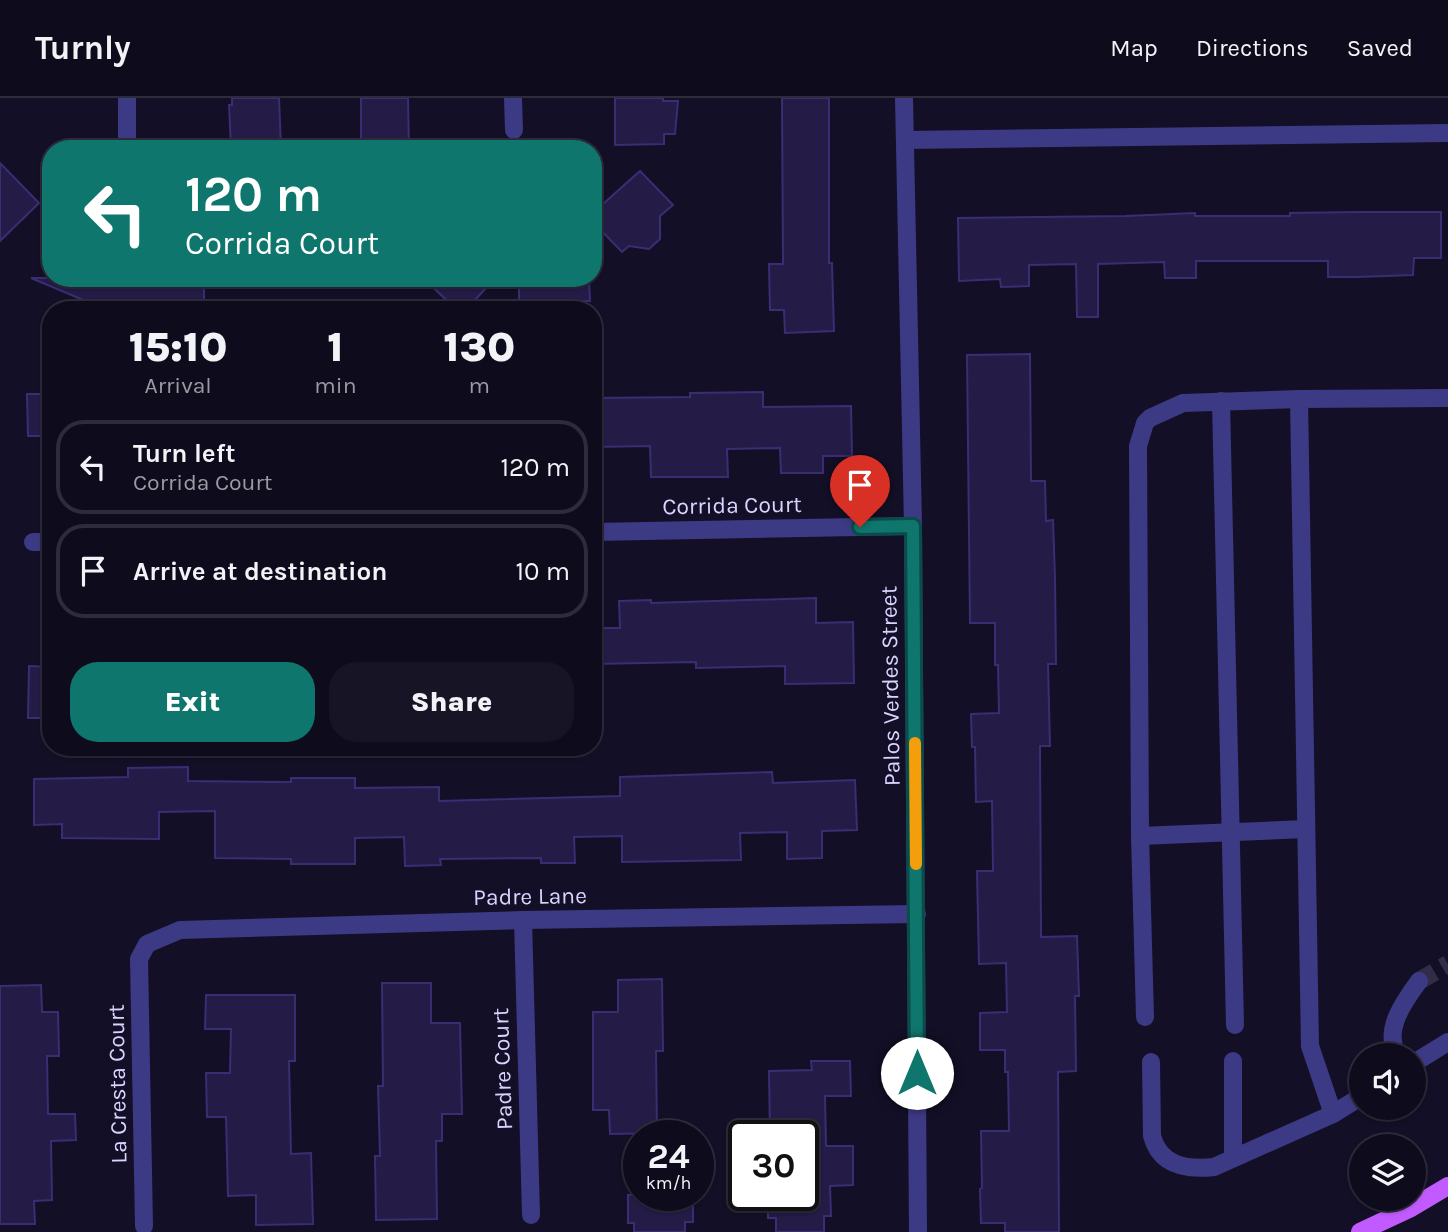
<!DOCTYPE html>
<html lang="en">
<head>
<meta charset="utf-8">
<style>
  :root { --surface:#0e0b1c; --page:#171425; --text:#f1f3f6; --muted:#9b9ba3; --line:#2e2b3b; --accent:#0f766e }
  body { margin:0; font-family:Karla,sans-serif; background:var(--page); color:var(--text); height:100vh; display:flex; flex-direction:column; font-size:26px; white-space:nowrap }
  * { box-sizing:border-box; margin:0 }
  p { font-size:23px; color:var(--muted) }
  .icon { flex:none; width:38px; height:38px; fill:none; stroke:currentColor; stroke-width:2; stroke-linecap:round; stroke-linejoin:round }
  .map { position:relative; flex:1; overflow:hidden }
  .drawer { position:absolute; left:42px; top:203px; width:560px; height:455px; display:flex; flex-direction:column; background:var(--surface); border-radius:28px; box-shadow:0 2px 5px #0004,0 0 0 2px var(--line) }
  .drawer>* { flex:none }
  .hud { position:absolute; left:42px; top:42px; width:560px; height:147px; border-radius:28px; box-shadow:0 2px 5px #0004,0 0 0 2px var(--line); background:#0f766e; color:#fff; overflow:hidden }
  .fabs { position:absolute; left:1349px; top:945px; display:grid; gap:14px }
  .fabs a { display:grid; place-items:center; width:77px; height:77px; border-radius:50%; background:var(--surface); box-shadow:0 2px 5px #0004,0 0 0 2px var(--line); font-size:35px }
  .speed { position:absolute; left:623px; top:1022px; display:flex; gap:14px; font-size:35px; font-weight:700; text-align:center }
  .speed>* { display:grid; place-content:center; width:91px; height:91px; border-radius:50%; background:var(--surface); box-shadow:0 2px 5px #0004,0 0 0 2px var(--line); line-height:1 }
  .speed small { font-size:18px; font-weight:400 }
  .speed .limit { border:4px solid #111; border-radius:10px; background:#fff; color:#111 }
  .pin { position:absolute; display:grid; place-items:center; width:60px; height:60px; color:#fff; margin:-72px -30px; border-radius:50% 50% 50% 0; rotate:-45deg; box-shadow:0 0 7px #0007 }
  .pin .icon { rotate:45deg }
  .me { position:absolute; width:77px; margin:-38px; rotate:0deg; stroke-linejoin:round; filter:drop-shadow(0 0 5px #0008) }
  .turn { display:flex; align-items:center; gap:24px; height:147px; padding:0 28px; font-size:32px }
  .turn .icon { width:91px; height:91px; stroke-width:2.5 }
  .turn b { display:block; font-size:49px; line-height:60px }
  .eta { display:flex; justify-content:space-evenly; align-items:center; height:119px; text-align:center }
  .eta b { font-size:42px; font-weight:800; line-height:49px }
  .button { display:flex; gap:14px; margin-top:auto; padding:14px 28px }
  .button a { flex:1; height:80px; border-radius:28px; background:var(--accent); color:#fff; font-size:28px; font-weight:800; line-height:80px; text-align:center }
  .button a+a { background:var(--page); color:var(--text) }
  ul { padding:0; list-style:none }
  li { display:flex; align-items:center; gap:21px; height:94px; margin:0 14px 10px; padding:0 14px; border:4px solid var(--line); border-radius:28px }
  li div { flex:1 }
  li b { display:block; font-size:26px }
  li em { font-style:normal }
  header { display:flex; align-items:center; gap:42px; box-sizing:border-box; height:98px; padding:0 35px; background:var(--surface); border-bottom:2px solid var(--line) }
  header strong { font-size:33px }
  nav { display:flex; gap:38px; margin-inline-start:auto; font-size:24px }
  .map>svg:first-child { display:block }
  .building { fill:#241b47; stroke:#3b2d73; stroke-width:2 }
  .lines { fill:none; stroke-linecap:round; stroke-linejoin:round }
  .minor-tunnel { stroke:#312d47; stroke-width:18; stroke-dasharray:18 9; stroke-linecap:butt }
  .minor { stroke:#3d3a85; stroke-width:18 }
  .major { stroke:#c25bff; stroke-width:18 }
  .route-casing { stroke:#0a4d48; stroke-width:18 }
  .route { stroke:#0f766e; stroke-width:12 }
  .slow { stroke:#f59e0b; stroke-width:12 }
  .labels { text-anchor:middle; stroke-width:7; stroke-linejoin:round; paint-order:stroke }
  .street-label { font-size:23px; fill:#d9d4ff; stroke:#130f26 }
</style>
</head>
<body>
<header>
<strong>Turnly</strong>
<nav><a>Map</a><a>Directions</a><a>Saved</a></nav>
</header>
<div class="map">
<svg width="1448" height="1134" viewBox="0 0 1448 1134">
  <rect width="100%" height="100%" fill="#130f26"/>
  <g class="building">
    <polygon points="232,0 279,0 281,49 231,50 229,7 232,7"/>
    <polygon points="361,0 408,0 409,51 361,51"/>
    <polygon points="615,0 663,0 663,3 678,3 675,36 664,36 664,46 615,47"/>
    <polygon points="782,0 829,0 829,165 832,165 834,233 785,235 784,212 770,212 769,166 783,166"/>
    <polygon points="0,65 39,105 0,143"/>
    <polygon points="640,73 673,107 660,118 660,141 649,151 629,148 622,154 593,124 593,115"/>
    <polygon points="1360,114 1441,114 1441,160 1414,160 1413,177 1357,179 1328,179 1328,163 1196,163 1196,180 1165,180 1164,164 1098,166 1098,219 1077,219 1076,166 1029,167 1029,188 1001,189 1000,181 959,183 958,120 1126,118 1195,115 1195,118 1290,118 1290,115"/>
    <polygon points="31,180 204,180 204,209 184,209 184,212 107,212"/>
    <polygon points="423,180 495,180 466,212 457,212"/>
    <polygon points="519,180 589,180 590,203 556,203 556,212 526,212 526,203 519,203"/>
    <polygon points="1030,256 1031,383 1045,383 1046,423 1053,422 1055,480 1056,566 1048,566 1050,648 1040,648 1041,839 1077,838 1079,898 1075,898 1076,973 1058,974 1059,1134 1005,1134 1005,1125 981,1125 980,1091 982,1090 981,1033 1009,1033 1008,974 1005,974 1005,952 980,952 980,915 1007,914 1006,865 979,866 977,773 993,773 992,703 976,704 975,649 972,649 971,616 999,615 998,567 995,567 995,525 970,525 967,257"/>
    <polygon points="763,294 763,309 851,308 852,358 823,358 823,375 781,375 780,350 727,351 728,379 651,379 650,348 593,349 593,300 690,299 690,295"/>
    <polygon points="27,296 51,296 51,338 28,338"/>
    <polygon points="816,500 816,525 853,524 854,585 785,586 785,568 696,570 696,564 593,566 593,530 620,530 619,503 651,502 651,505"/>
    <polygon points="29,568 51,569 51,620 28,620"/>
    <polygon points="188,669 188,683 291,684 291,680 355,680 355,690 439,689 439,703 620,698 620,679 772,674 773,685 855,682 857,732 822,733 822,760 787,761 787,734 740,735 741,762 622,764 622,738 574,739 575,765 541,765 541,760 440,761 441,767 405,768 404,739 355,740 355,766 291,766 291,761 215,760 215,713 159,714 159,741 62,740 62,726 34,727 34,681 128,679 128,670"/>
    <polygon points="662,881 663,953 656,953 657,1035 610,1036 609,1012 593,1012 593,914 618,914 618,882"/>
    <polygon points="382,885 431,885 431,925 460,925 462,1016 442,1016 442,1043 436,1043 437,1121 376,1122 375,1058 380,1058 378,988 383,988"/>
    <polygon points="41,887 42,914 58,914 59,958 47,958 48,1016 75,1016 76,1042 51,1043 52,1102 34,1103 35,1126 0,1126 0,888"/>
    <polygon points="206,897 295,897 295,963 289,963 291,1056 311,1055 313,1126 256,1127 256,1097 228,1098 226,1019 207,1019 206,975 230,975 231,931 205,931"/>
    <polygon points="811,963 850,963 851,998 825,998 826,1048 853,1048 853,1087 830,1088 831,1118 824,1118 824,1134 776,1134 776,1120 768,1120 768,1097 803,1097 803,1036 770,1037 769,973 812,972"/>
    <polygon points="628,1097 693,1097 693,1124 685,1124 685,1134 634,1134 634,1125 628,1125"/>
  </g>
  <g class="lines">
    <polyline class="minor-tunnel" points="1419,883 1448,866"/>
    <g class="minor">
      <polyline points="127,0 127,39"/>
      <polyline points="513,0 514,32"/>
      <polyline points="904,0 913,428 918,1134"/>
      <polyline points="905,42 1448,35"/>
      <polyline points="1221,303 1235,927"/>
      <polyline points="593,434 913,428"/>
      <polyline points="33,444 51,444"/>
      <polyline points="1140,738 1306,731"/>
      <polyline points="523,822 531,1117"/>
      <polyline points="1145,919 1140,738 1138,348 1145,325 1150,320 1183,305 1299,301"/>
      <path d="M1398 957C1382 933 1405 902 1419 883"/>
      <path d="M1151 964 1152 1038C1160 1068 1187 1072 1214 1069L1333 1016 1362 998"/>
      <polyline points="1414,965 1448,944"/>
      <polyline points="1333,1016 1310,948 1299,301 1448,300"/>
      <polyline points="1233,1060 1233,963"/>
      <polyline points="144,1128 139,861 147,846 180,832 523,822 917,816"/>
    </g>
    <polyline class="major" points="1360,1134 1411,1110 1448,1088"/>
  </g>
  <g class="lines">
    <defs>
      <polyline id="route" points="860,429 913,428 917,975"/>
    </defs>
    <use href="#route" class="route-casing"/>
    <use href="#route" class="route"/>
    <polyline class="slow" points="915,645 916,766"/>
  </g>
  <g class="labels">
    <g class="street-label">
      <text transform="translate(732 407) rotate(-1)" y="8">Corrida Court</text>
      <text transform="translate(890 588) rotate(-91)" y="8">Palos Verdes Street</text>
      <text transform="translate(530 798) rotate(-1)" y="8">Padre Lane</text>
      <text transform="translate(502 971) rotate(-92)" y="8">Padre Court</text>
      <text transform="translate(117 986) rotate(-91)" y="8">La Cresta Court</text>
    </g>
  </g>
</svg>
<div class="fabs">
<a><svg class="icon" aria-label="sound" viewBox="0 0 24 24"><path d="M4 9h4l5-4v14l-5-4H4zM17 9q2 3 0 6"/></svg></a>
<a><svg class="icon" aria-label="layers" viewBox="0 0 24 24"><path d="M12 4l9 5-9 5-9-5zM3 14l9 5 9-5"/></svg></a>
</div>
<div class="speed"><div>24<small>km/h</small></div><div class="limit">30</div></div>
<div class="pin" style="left:860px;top:429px;background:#d93025"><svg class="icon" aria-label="arrive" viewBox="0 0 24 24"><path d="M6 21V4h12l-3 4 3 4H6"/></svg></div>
<svg class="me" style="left:917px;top:975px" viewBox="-20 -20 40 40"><circle r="19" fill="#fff"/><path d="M0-13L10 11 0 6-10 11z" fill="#0f766e"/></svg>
<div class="hud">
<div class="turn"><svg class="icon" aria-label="left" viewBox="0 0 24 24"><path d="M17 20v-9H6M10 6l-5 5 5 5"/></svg><div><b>120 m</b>Corrida Court</div></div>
</div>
<section class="drawer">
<div class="eta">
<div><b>15:10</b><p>Arrival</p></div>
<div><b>1</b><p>min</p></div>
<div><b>130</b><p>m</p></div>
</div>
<ul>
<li><svg class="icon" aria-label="left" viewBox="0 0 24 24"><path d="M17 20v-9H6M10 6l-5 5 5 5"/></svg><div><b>Turn left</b><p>Corrida Court</p></div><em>120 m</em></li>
<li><svg class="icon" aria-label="arrive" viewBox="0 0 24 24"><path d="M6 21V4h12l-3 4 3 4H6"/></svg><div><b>Arrive at destination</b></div><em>10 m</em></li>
</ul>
<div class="button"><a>Exit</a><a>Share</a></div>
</section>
</div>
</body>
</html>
